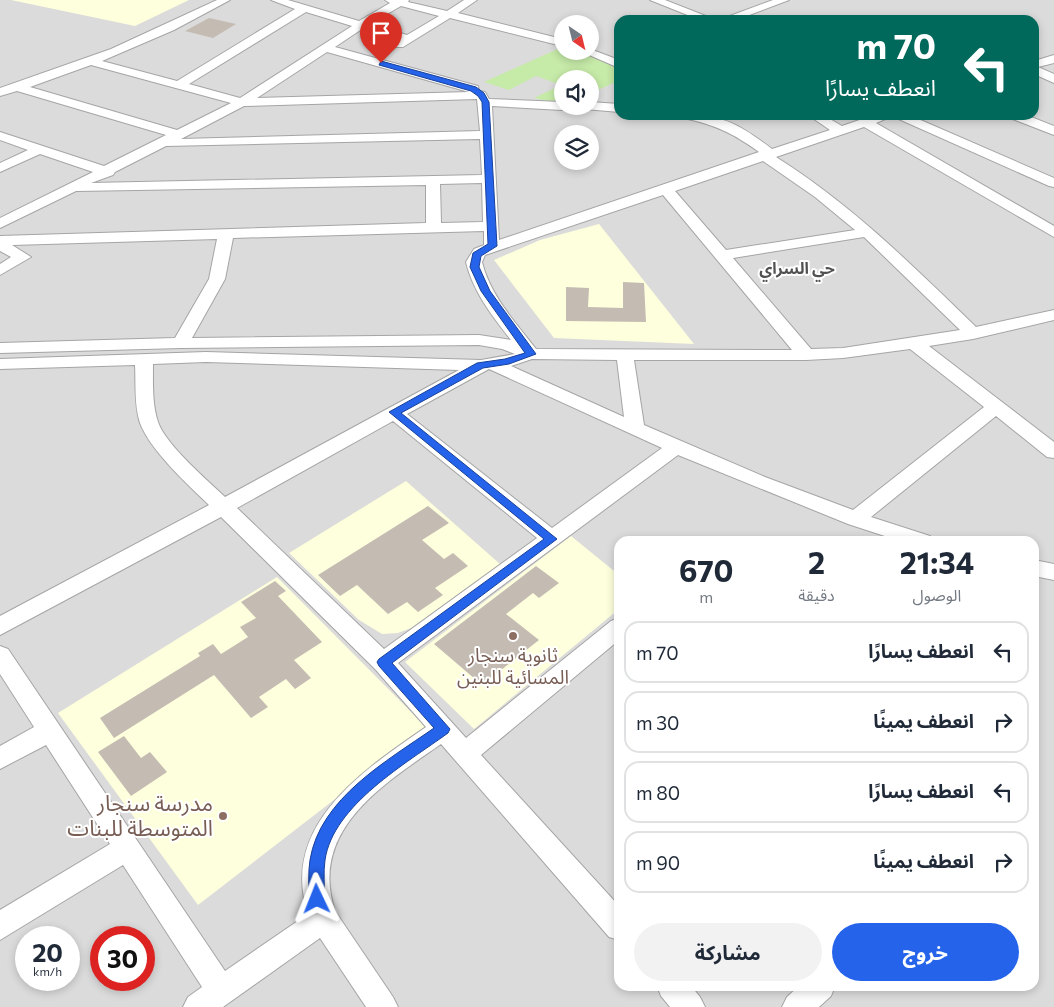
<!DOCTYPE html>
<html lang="ar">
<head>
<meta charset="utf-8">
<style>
  :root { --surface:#fff; --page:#f2f2f3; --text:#1f2937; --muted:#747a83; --line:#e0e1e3; --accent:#2563eb }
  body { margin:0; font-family:Commissioner,"Noto Sans Arabic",sans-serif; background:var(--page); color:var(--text); direction:rtl; height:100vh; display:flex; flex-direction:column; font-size:19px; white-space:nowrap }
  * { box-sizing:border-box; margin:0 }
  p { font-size:16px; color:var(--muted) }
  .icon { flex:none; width:28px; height:28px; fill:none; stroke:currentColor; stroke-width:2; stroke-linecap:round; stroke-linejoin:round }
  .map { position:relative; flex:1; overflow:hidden; direction:ltr }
  .details { position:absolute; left:614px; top:536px; width:425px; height:455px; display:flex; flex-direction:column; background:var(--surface); border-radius:15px; box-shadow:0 2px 8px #0003; direction:rtl }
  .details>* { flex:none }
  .top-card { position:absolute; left:614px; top:15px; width:425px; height:105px; border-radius:15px; box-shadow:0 2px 8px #0003; direction:rtl; background:#00695c; color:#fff; overflow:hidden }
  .needle { width:32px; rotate:145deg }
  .tools { position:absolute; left:554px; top:15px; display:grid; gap:10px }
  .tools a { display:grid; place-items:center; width:45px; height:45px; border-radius:50%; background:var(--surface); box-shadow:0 2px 8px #0003; font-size:25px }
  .speed { position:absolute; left:15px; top:926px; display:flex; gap:10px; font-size:25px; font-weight:700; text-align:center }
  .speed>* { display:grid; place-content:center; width:65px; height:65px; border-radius:50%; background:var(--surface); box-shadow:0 2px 8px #0003; line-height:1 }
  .speed small { font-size:12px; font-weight:400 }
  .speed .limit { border:8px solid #d22; background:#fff; color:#111 }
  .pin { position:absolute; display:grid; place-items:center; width:42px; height:42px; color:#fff; margin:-51px -21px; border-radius:50% 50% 50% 0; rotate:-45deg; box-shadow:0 0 5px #0007 }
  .pin .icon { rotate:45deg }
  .me { position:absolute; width:55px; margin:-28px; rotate:358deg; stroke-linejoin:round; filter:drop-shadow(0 0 4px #0008) }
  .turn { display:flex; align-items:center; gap:18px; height:105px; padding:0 20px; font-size:22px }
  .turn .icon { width:65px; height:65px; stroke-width:2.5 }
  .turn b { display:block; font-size:35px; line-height:42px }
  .eta { display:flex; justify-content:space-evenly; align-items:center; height:85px; text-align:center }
  .eta b { font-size:30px; font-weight:700; line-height:35px }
  .primary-button { display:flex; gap:10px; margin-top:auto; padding:10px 20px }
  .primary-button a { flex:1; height:58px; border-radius:30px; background:var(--accent); color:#fff; font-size:20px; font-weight:700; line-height:58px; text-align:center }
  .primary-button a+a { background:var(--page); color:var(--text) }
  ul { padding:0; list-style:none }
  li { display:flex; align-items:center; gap:15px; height:62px; margin:0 10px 8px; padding:0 10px; border:2px solid var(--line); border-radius:15px }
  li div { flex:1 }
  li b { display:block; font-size:19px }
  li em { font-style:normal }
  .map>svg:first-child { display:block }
  .residential { fill:#dcdbdb; fill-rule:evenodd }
  .education { fill:#feffdc }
  .grass { fill:#c6eaa8 }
  .building { fill:#c4bbb3 }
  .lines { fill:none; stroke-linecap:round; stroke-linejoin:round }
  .minor-casing { stroke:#a5a5a5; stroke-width:2 }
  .minor { fill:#fff; fill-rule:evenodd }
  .route { fill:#2563eb; stroke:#184099 }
  .education-dot { fill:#8d6e63; stroke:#fff; stroke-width:2 }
  .labels { text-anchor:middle; stroke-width:4; stroke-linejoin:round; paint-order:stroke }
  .far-neighbourhood-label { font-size:16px; font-weight:bold; fill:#515151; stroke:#fff }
  .education-label { font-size:19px; fill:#785e54; stroke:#fff }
  .near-education-label { font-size:22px; fill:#785e54; stroke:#fff; text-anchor:end }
</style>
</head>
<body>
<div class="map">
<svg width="1054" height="1007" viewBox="0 0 1054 1007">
  <rect width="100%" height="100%" fill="#efece3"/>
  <path class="residential" d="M0 0H1054V1007H0ZM619 20H1034V115H619ZM562 24H590V51H562ZM562 79H590V106H562ZM562 134H590V161H562ZM619 541H1034V986H619ZM26 938H69V980H26ZM101 938H144V980H101Z"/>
  <g class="education">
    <polygon points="11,0 189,0 135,26"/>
    <polygon points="599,224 694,344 554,338 494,260 540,240"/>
    <polygon points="406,481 500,564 411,628 398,633 382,634 359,620 289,553"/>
    <polygon points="571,536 619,575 619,609 474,729 405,662"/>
    <polygon points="277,577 427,728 198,905 58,713"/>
  </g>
  <polygon class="grass" points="562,47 562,51 576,51 619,67 619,81 590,93 590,79 562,79 562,104 534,98 561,85 536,76 509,90 484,82"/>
  <g class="building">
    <polygon points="209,18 236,24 213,38 185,31"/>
    <polygon points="623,282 644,283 646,322 566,321 566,287 589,288 588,307 623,308"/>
    <polygon points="428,506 449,523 422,540 444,559 453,553 468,566 435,588 443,595 418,612 407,602 388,614 357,585 340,596 318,575"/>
    <polygon points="536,566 559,583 539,598 533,593 506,614 539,640 482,685 434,644"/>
    <polygon points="275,581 286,591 278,596 322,642 294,660 311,678 295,689 286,679 259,697 268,707 251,718 214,675 114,738 100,718 200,656 198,653 213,644 221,654 248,637 240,627 256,618 241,602"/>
    <polygon points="124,736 141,758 150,752 167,772 131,796 98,752"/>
  </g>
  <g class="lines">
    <defs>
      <g id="minor">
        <path d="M217 0H230L174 30 102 61 177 81 295 9 271 0H288L359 21 390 3 385 0H409L408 2 447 11 464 0H477L458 13 562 39V46L450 18 403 47H395L393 45 399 40 362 29 335 47 478 86 479 91 485 92 489 99 562 102V106H568L562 110 492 106 499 240 759 152C733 133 715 125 684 118L683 115C724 115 739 124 772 149L830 130 808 115H823L842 126 874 115H909L1054 178V187L1049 186 892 116 876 123 1054 226V237L864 127 776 157C851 204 912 265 976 327L1054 310V320L973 339 929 346 1054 442V458L1047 457 996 416 871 517 930 536 933 541H900L848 524 678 455 398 663 466 738 611 621 619 618V640L481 755 619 906V940L609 937 441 744C384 784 308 830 335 911L393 997 398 1007H366L320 938 223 1007H183L188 997 202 987 123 865 0 940V910L110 844 46 745 0 769V746L34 727 0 674V646L8 649 225 971 308 914C279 825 364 770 426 727L375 669 221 517 0 635V616L209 505C188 485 150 450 140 423 134 405 136 383 135 365L0 369V359L206 352 481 360 515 354 502 349 479 345 181 348 0 353V343L175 338 209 279 217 239 12 245 31 257 0 275V264L11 257 0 251V236L426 223V185L76 191 0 228V218L93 172 40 154 0 172V163L28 150 0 140V132L104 166 166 135 17 91 0 96V88L111 49ZM401 6 439 16 407 35 370 24ZM306 12 352 26 240 98 189 84ZM327 52 469 92 257 98ZM91 65 231 103 177 130 30 87ZM477 99 480 131 181 139 244 106ZM480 139 482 175 91 183 113 175 115 172 166 146ZM763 161 815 197 855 230 726 250 675 191ZM482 183 483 222 441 223 440 184ZM663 195 792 350 536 349C515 322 490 295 482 262L485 255ZM484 231V245L474 249 466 262C473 292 493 317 511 340L479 335 192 338 225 279 233 238ZM864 237 960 330 843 348 811 349 733 258ZM910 349 984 407 853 510 765 477 644 425 634 360H806L843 358ZM532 359 617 360 624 417 511 366ZM206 362 459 370 225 497C207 480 166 445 158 422 152 404 153 383 153 364ZM489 369 662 448 552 528 407 414ZM393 421 537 538 384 649 237 508Z"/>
        <polygon points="650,0 665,0 716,20 700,20"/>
        <polygon points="773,0 789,0 736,20 719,20"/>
        <polygon points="590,49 619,60 619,68 580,51 590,51"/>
        <polygon points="1054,55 1054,63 1038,67 1054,74 1054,83 1034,74 1034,61"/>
        <polygon points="590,102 619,104 619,112 585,109 584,106 590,106"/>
        <polygon points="1009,115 1026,115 1054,126 1054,135 1010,118"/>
        <polygon points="1034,560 1054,564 1054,580 1034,576"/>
        <polygon points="657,986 691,986 700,997 705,1007 670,1007 661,996"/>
        <polygon points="799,986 835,986 831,996 819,1007 782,1007 787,997"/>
      </g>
    </defs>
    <use href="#minor" class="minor-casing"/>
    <use href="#minor" class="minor"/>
  </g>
  <path class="route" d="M381 61 476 87 484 93 489 102 497 246 481 256 479 267 490 291 536 354 509 364 483 368 401 413 557 539 392 663 450 729 448 733C407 763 333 805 325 860 323 873 325 886 324 899L322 904 317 906 311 904 309 899C309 886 308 872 310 860 320 798 387 761 434 728L379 666 377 662 379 659 544 539 389 412 477 363 505 359 525 353 481 291 470 267 473 253 488 244 482 102 478 96 471 91 379 65Z"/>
  <g class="education-dot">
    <circle cx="513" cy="636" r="5"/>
    <circle cx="223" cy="816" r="5"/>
  </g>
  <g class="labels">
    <g class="far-neighbourhood-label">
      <text x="797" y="274">حي السراي</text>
    </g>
    <g class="education-label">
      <text x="513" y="662">ثانوية سنجار<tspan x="513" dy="22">المسائية للبنين</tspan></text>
    </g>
    <g class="near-education-label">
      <text x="213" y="811">مدرسة سنجار<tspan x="213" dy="25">المتوسطة للبنات</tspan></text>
    </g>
  </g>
</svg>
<div class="tools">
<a><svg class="needle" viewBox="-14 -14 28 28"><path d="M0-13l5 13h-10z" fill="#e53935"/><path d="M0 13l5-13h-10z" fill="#747a83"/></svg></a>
<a><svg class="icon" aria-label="sound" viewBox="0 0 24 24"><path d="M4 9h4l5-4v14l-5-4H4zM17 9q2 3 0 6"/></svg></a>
<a><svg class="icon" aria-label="layers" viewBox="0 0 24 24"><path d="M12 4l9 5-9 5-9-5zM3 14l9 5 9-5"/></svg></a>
</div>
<div class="speed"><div>20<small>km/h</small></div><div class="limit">30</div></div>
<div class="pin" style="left:381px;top:63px;background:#d93025"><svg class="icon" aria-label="arrive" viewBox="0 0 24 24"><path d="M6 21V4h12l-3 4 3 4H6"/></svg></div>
<svg class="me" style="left:317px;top:899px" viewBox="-20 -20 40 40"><path d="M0-17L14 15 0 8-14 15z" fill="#2563eb" stroke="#fff" stroke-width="4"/></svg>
<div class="top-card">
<div class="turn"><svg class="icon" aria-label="left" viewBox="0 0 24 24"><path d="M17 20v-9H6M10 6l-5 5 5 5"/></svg><div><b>70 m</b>انعطف يسارًا</div></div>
</div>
<section class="details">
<div class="eta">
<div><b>21:34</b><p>الوصول</p></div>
<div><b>2</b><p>دقيقة</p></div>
<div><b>670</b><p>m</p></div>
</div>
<ul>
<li><svg class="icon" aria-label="left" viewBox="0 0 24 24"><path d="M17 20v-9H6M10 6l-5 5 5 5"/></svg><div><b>انعطف يسارًا</b></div><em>70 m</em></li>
<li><svg class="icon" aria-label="right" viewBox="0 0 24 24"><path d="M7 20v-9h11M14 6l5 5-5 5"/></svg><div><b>انعطف يمينًا</b></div><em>30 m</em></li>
<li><svg class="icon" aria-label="left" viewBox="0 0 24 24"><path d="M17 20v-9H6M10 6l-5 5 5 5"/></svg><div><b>انعطف يسارًا</b></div><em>80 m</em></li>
<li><svg class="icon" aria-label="right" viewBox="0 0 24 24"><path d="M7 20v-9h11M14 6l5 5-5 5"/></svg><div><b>انعطف يمينًا</b></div><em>90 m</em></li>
</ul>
<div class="primary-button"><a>خروج</a><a>مشاركة</a></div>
</section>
</div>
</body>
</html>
